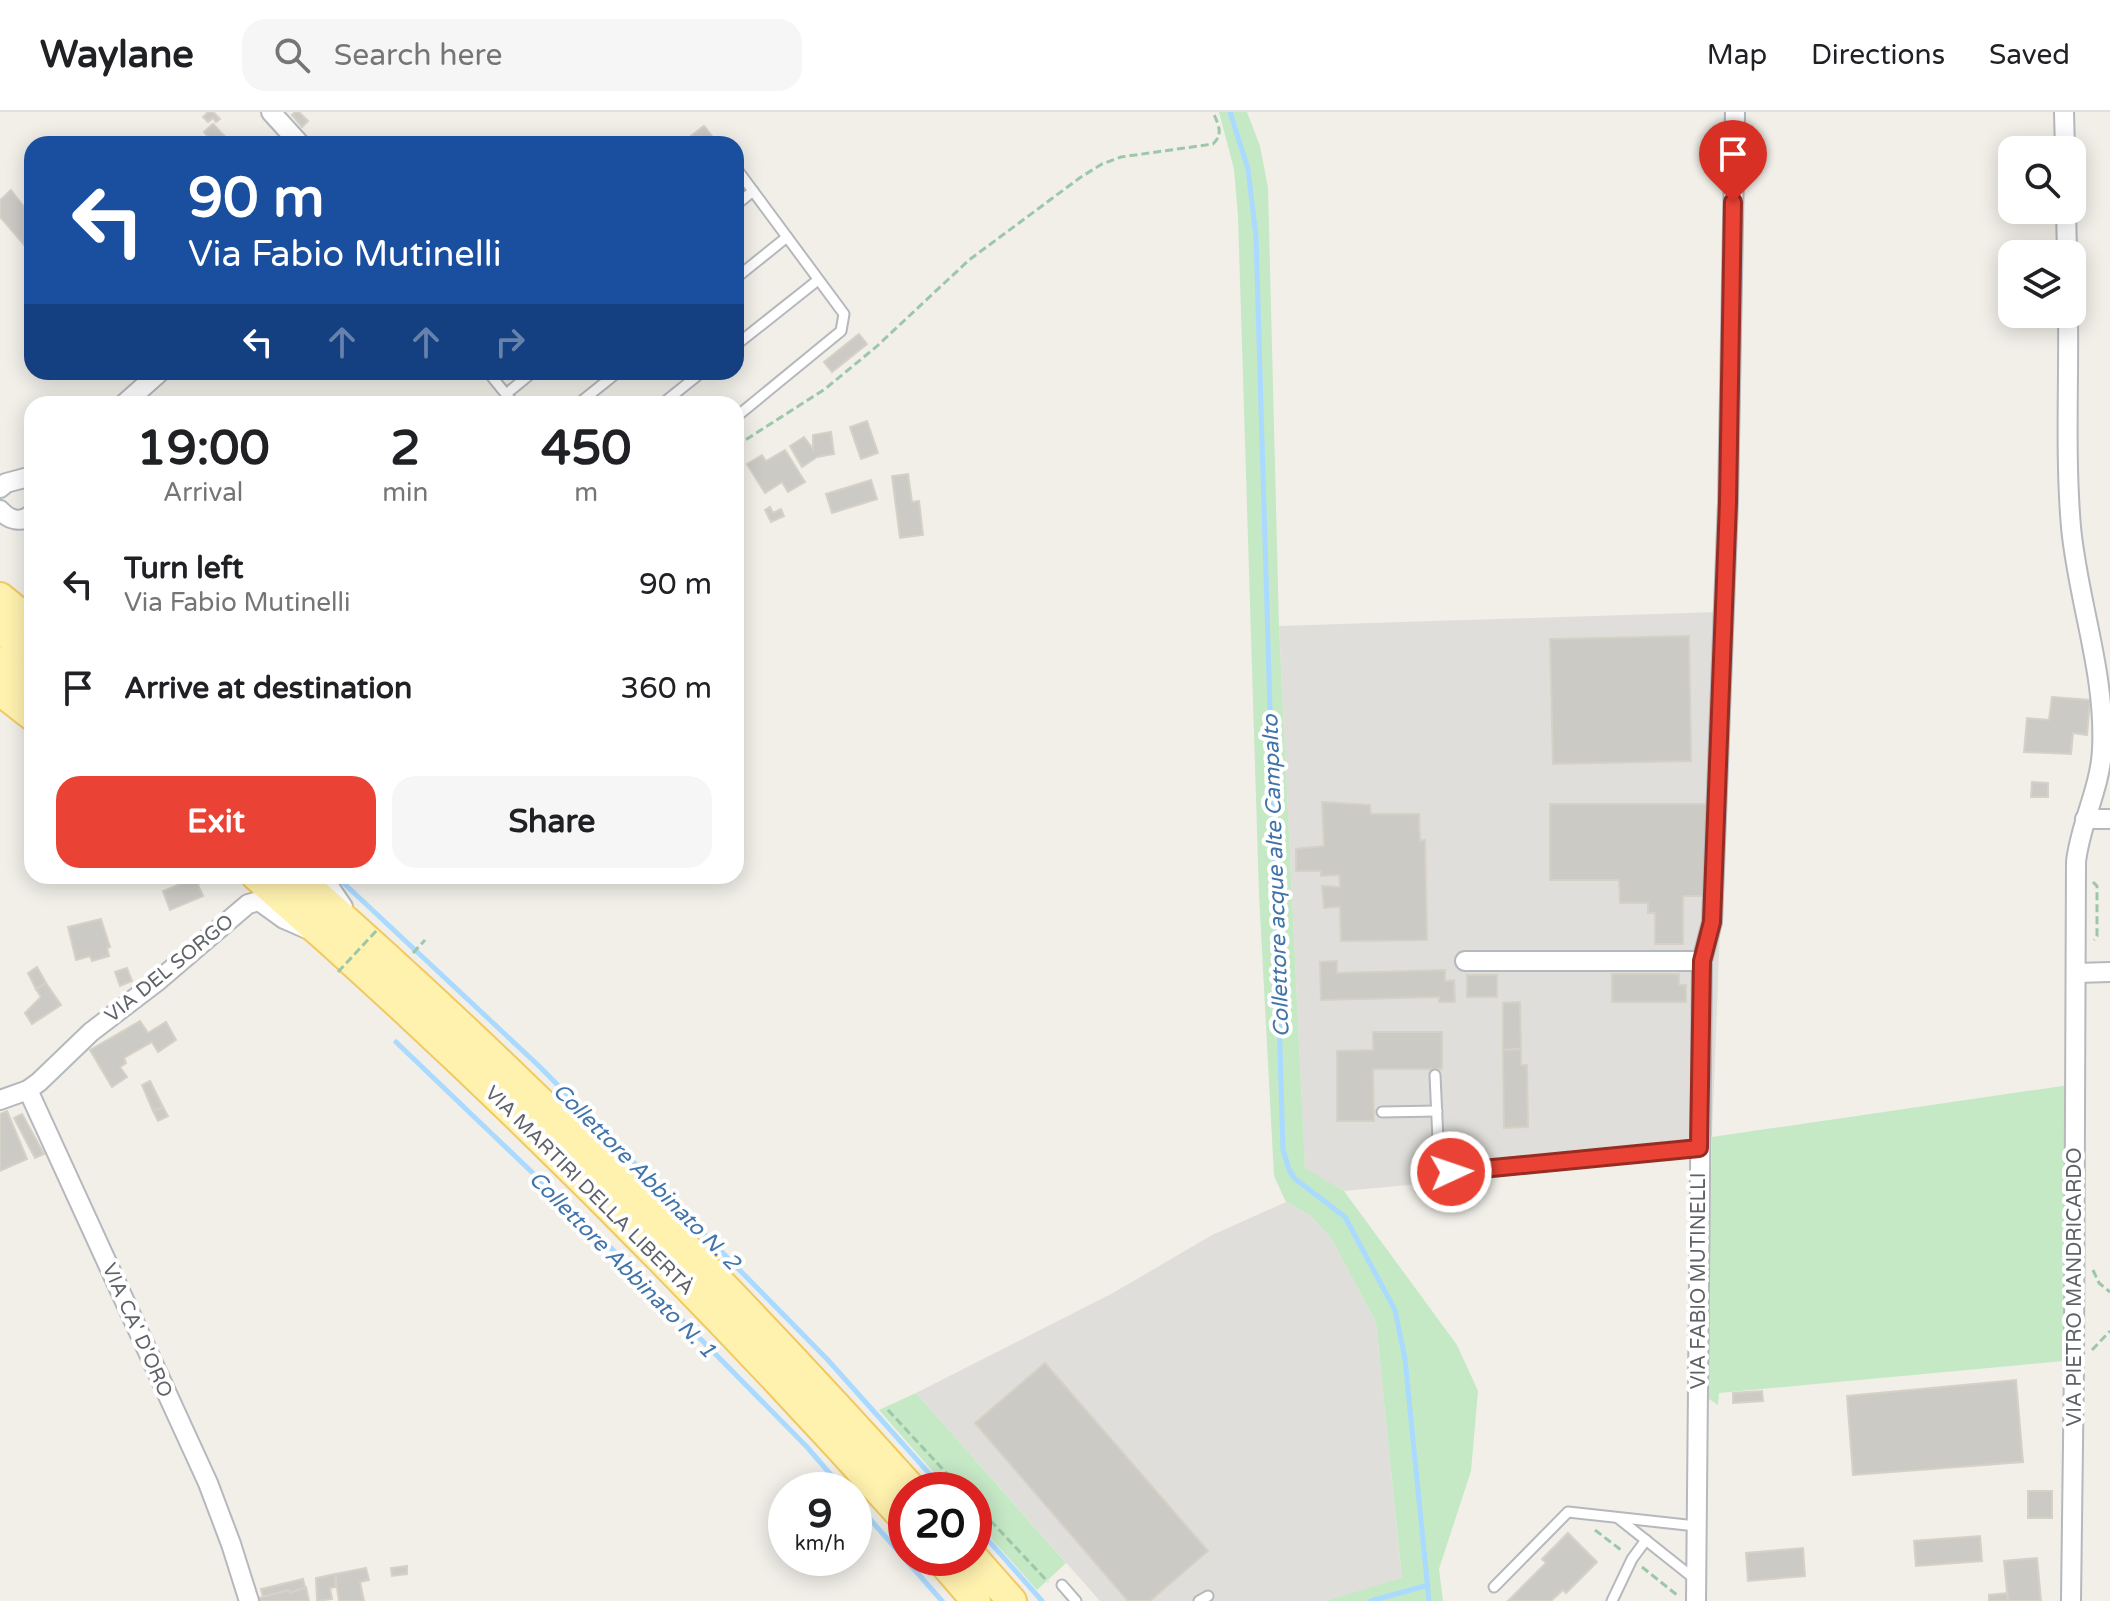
<!DOCTYPE html>
<html lang="en">
<head>
<meta charset="utf-8">
<style>
  :root { --surface:#fff; --page:#f6f6f6; --text:#202124; --muted:#757577; --line:#e0e0e0; --accent:#ea4335 }
  body { margin:0; font-family:"Varela Round",sans-serif; background:var(--page); color:var(--text); height:100vh; display:flex; flex-direction:column; font-size:30px; white-space:nowrap }
  * { box-sizing:border-box; margin:0 }
  p { font-size:26px; color:var(--muted) }
  .icon { flex:none; width:44px; height:44px; fill:none; stroke:currentColor; stroke-width:2; stroke-linecap:round; stroke-linejoin:round }
  .map { position:relative; flex:1; overflow:hidden }
  .drawer { position:absolute; left:24px; top:284px; width:720px; height:488px; display:flex; flex-direction:column; background:var(--surface); border-radius:24px; box-shadow:0 4px 20px #0003 }
  .drawer>* { flex:none }
  .top-card { position:absolute; left:24px; top:24px; width:720px; height:244px; border-radius:24px; box-shadow:0 4px 20px #0003; background:#1a4fa0; color:#fff; overflow:hidden }
  .fabs { position:absolute; left:1998px; top:24px; display:grid; gap:16px }
  .fabs a { display:grid; place-items:center; width:88px; height:88px; border-radius:16px; background:var(--surface); box-shadow:0 4px 20px #0003; font-size:40px }
  .speed { position:absolute; left:768px; top:1360px; display:flex; gap:16px; font-size:40px; font-weight:700; text-align:center }
  .speed>* { display:grid; place-content:center; width:104px; height:104px; border-radius:50%; background:var(--surface); box-shadow:0 4px 20px #0003; line-height:1 }
  .speed small { font-size:20px; font-weight:400 }
  .speed .limit { border:12px solid #d22; background:#fff; color:#111 }
  .pin { position:absolute; display:grid; place-items:center; width:68px; height:68px; color:#fff; margin:-82px -34px; border-radius:50% 50% 50% 0; rotate:-45deg; box-shadow:0 0 8px #0007 }
  .pin .icon { rotate:45deg }
  .me { position:absolute; width:88px; margin:-44px; rotate:87deg; stroke-linejoin:round; filter:drop-shadow(0 0 6px #0008) }
  .turn { display:flex; align-items:center; gap:28px; height:168px; padding:0 32px; font-size:36px }
  .turn .icon { width:104px; height:104px; stroke-width:2.5 }
  .turn b { display:block; font-size:56px; line-height:68px }
  .lanes { display:flex; align-items:center; height:76px; padding:0 32px; background:#0003; justify-content:center; gap:40px; direction:ltr }
  .lanes .off { opacity:.35 }
  .eta { display:flex; justify-content:space-evenly; align-items:center; height:136px; text-align:center }
  .eta b { font-size:48px; font-weight:700; line-height:56px }
  .action { display:flex; gap:16px; margin-top:auto; padding:16px 32px }
  .action a { flex:1; height:92px; border-radius:24px; background:var(--accent); color:#fff; font-size:32px; font-weight:700; line-height:92px; text-align:center }
  .action a+a { background:var(--page); color:var(--text) }
  ul { padding:0; list-style:none }
  li { display:flex; align-items:center; gap:24px; height:104px; padding:0 32px }
  li div { flex:1 }
  li b { display:block; font-size:30px }
  li em { font-style:normal }
  header { display:flex; align-items:center; gap:48px; box-sizing:border-box; height:112px; padding:0 40px; background:var(--surface); border-bottom:2px solid var(--line) }
  header strong { font-size:38px }
  nav { display:flex; gap:44px; margin-inline-start:auto; font-size:28px }
  .search { width:560px; height:72px; background:var(--page); display:flex; align-items:center; gap:20px; box-sizing:border-box; padding:0 28px; border-radius:24px; color:var(--muted); font-size:30px }
  .map>svg:first-child { display:block }
  .industrial { fill:#e0deda }
  .green { fill:#c5e8c5 }
  .lines { fill:none; stroke-linecap:round; stroke-linejoin:round }
  .stream { stroke:#aadaff; stroke-width:5 }
  .building { fill:#cccac5; stroke:#d6d1c6; stroke-width:2 }
  .lane-casing { stroke:#b5b8bc; stroke-width:13 }
  .street-casing { stroke:#b5b8bc; stroke-width:22 }
  .primary-casing { stroke:#f2c960; stroke-width:32 }
  .path { stroke:#9cc7a9; stroke-width:3; stroke-dasharray:8 4; stroke-linecap:butt }
  .lane { stroke:#fff; stroke-width:9 }
  .street { stroke:#fff; stroke-width:18 }
  .primary { stroke:#fff2af; stroke-width:28 }
  .path-bridge { stroke:#9cc7a9; stroke-width:3; stroke-dasharray:8 4; stroke-linecap:butt }
  .route-casing { stroke:#982c22; stroke-width:20 }
  .route { stroke:#ea4335; stroke-width:14 }
  .labels { text-anchor:middle; stroke-width:8; stroke-linejoin:round; paint-order:stroke }
  .street-label { font-size:20px; fill:#5f6368; stroke:#fff }
  .water-label { font-size:22px; font-style:italic; fill:#4174aa; stroke:#fff }
</style>
</head>
<body>
<header>
<strong>Waylane</strong>
<div class="search"><svg class="icon" aria-label="search" viewBox="0 0 24 24"><circle cx="10" cy="10" r="6"/><path d="M15 15l6 6"/></svg>Search here</div>
<nav><a>Map</a><a>Directions</a><a>Saved</a></nav>
</header>
<div class="map">
<svg width="2110" height="1489" viewBox="0 0 2110 1489">
  <rect width="100%" height="100%" fill="#f1efe8"/>
  <g class="industrial">
    <polygon points="1717,500 1732,503 1712,1025 1684,1029 1684,1043 1473,1067 1344,1079 1305,1057 1279,514"/>
    <polygon points="1286,1090 1310,1103 1331,1126 1376,1210 1402,1467 1325,1489 1100,1489 916,1281 1113,1181 1212,1123"/>
  </g>
  <g class="green">
    <polygon points="1219,0 1247,0 1260,34 1268,76 1279,514 1305,1056 1344,1079 1457,1233 1478,1279 1471,1359 1439,1457 1443,1489 1325,1489 1402,1466 1376,1210 1331,1126 1310,1103 1286,1090 1274,1064 1259,782 1238,104 1234,57"/>
    <polygon points="2069,973 2063,1249 1719,1281 1718,1293 1706,1285 1712,1025"/>
    <polygon points="916,1281 1066,1451 1037,1478 974,1407 974,1378 949,1378 879,1298"/>
  </g>
  <g class="lines">
    <g class="stream">
      <polyline points="1230,0 1248,57 1256,125 1283,1038 1289,1057 1294,1066 1345,1105 1395,1198 1405,1247 1429,1489"/>
      <polyline points="336,764 539,954 827,1247 944,1378"/>
      <polyline points="396,930 611,1136 807,1335 844,1378"/>
      <polyline points="854,1389 942,1489"/>
      <polyline points="974,1412 1042,1489"/>
      <polyline points="1371,1489 1428,1473"/>
    </g>
  </g>
  <g class="building">
    <polygon points="208,0 213,0 220,7 216,10 213,6 208,10 203,5"/>
    <polygon points="295,0 299,0 308,9 302,15 292,3"/>
    <polygon points="213,12 232,32 208,32 211,28 204,20"/>
    <polygon points="704,14 712,24 702,32 681,32"/>
    <polygon points="11,78 32,105 32,142 0,105 0,88"/>
    <polygon points="859,222 867,232 832,260 824,250"/>
    <polygon points="867,309 878,341 861,347 850,315"/>
    <polygon points="831,320 834,342 817,345 802,355 790,334 804,325 813,337 813,323"/>
    <polygon points="785,338 805,370 788,380 782,370 765,381 747,352 762,343 766,349"/>
    <polygon points="908,362 912,390 919,389 923,423 900,426 892,364"/>
    <polygon points="871,368 877,387 832,401 826,382"/>
    <polygon points="770,395 773,401 781,397 784,404 771,410 765,398"/>
    <polygon points="1689,524 1691,649 1553,652 1550,527"/>
    <polygon points="2052,585 2090,588 2087,623 2073,621 2071,642 2024,640 2027,606 2049,608"/>
    <polygon points="2032,670 2048,671 2048,685 2031,685"/>
    <polygon points="1322,690 1370,693 1371,702 1419,702 1420,729 1425,728 1427,828 1341,829 1340,795 1324,796 1322,774 1340,775 1339,763 1321,764 1321,759 1296,759 1296,737 1324,734"/>
    <polygon points="1550,692 1706,692 1706,784 1683,784 1683,832 1655,832 1655,801 1648,801 1648,791 1620,791 1619,768 1550,768"/>
    <polygon points="195,766 203,784 170,798 163,779"/>
    <polygon points="101,807 110,835 107,836 109,844 92,849 90,844 76,848 68,815"/>
    <polygon points="1337,849 1337,861 1445,858 1445,869 1454,868 1455,890 1439,890 1439,885 1321,888 1320,850"/>
    <polygon points="37,855 46,871 36,877 28,861"/>
    <polygon points="127,856 132,869 120,874 115,860"/>
    <polygon points="1612,862 1679,862 1679,873 1686,873 1686,890 1612,890"/>
    <rect x="1467" y="863" width="30" height="22"/>
    <polygon points="46,871 61,893 32,912 25,901 41,885 36,877"/>
    <polygon points="1520,890 1521,937 1503,938 1503,891"/>
    <polygon points="140,909 148,921 166,910 176,928 158,940 152,930 124,946 126,951 120,955 127,965 112,975 90,938"/>
    <polygon points="1373,920 1442,920 1442,957 1373,957 1374,1009 1337,1009 1337,939 1373,938"/>
    <polygon points="1521,937 1521,953 1527,953 1528,1015 1504,1016 1503,938"/>
    <polygon points="150,969 163,995 153,999 142,973"/>
    <polygon points="163,995 168,1004 158,1009 153,999"/>
    <polygon points="7,999 27,1047 0,1059 0,1002"/>
    <polygon points="22,1002 44,1042 35,1046 14,1006"/>
    <polygon points="1045,1251 1208,1439 1150,1489 1128,1489 975,1311"/>
    <polygon points="2016,1268 2023,1350 1853,1363 1847,1284"/>
    <polygon points="1762,1279 1763,1289 1733,1291 1733,1281"/>
    <rect x="2028" y="1379" width="24" height="27"/>
    <polygon points="1568,1421 1597,1450 1566,1481 1563,1478 1551,1489 1508,1489 1546,1451 1542,1447"/>
    <polygon points="1980,1424 1982,1449 1916,1454 1914,1429"/>
    <polygon points="1803,1436 1805,1464 1748,1469 1746,1441"/>
    <polygon points="2037,1446 2041,1489 2008,1489 2004,1449"/>
    <polygon points="407,1454 407,1462 392,1464 391,1456"/>
    <polygon points="366,1456 369,1468 360,1470 364,1489 339,1489 335,1462"/>
    <polygon points="335,1462 336,1475 330,1476 332,1487 317,1489 316,1466"/>
    <polygon points="303,1467 305,1476 290,1481 289,1478 263,1485 261,1477"/>
    <polygon points="306,1475 309,1489 260,1489 259,1486 289,1478 290,1481"/>
    <polygon points="2007,1481 2008,1489 1989,1489 1989,1483"/>
  </g>
  <g class="lines">
    <defs>
      <g id="lane">
        <polyline points="736,56 844,202 841,219 736,305"/>
        <polyline points="736,93 753,79"/>
        <polyline points="736,166 787,125"/>
        <polyline points="736,233 818,168"/>
        <polyline points="488,260 514,292"/>
        <polyline points="506,282 533,260"/>
        <polyline points="578,292 618,260"/>
        <polyline points="662,292 702,260"/>
        <polyline points="1435,963 1439,1050 1444,1057 1459,1061 1699,1036"/>
        <polyline points="1382,1000 1437,999"/>
        <polyline points="1618,1406 1696,1468"/>
        <polyline points="1062,1473 1076,1489"/>
        <polyline points="1494,1475 1568,1400 1696,1414"/>
        <polyline points="1199,1489 1208,1484"/>
        <polyline points="1612,1489 1632,1447 1646,1428"/>
      </g>
      <g id="street">
        <polyline points="271,0 300,32"/>
        <polyline points="2064,0 2065,38"/>
        <polyline points="2066,98 2067,142"/>
        <path d="M2068 202C2069 273 2065 345 2071 415 2078 490 2106 561 2102 638 2100 677 2080 712 2076 750L2074 1253 2071 1489"/>
        <polyline points="124,292 160,260"/>
        <polyline points="0,376 6,371 32,364"/>
        <path d="M0 398C9 408 21 412 32 402"/>
        <polyline points="2085,707 2110,707"/>
        <polyline points="322,764 343,795"/>
        <polyline points="1465,849 1702,849"/>
        <polyline points="2076,861 2110,860"/>
        <polyline points="28,978 208,1371 231,1432 249,1489"/>
        <polyline points="0,988 28,978 39,970 91,920 159,868 248,792 259,789 284,807 307,817"/>
        <polyline points="1696,1489 1702,849 1712,810 1728,390 1735,0"/>
      </g>
      <g id="primary">
        <polyline points="0,485 32,511"/>
        <polyline points="0,516 32,542"/>
        <polyline points="0,549 32,575"/>
        <polyline points="0,579 32,604"/>
        <path d="M256 764C486 965 702 1182 906 1409"/>
        <path d="M296 764C514 955 719 1162 913 1378"/>
        <polyline points="939,1446 976,1489"/>
        <polyline points="974,1446 1012,1489"/>
      </g>
    </defs>
    <use href="#lane" class="lane-casing"/>
    <use href="#street" class="street-casing"/>
    <use href="#primary" class="primary-casing"/>
    <g class="path">
      <path d="M736 334 825 277 876 235 969 148 1081 65 1102 52 1121 45 1213 32C1224 22 1218 12 1213 0"/>
      <polyline points="2093,770 2097,774 2097,824 2094,828"/>
      <polyline points="413,841 425,828"/>
      <polyline points="2093,1158 2099,1171 2110,1180"/>
      <polyline points="2092,1238 2110,1219"/>
      <polyline points="888,1298 962,1378"/>
      <polyline points="974,1391 1048,1470"/>
      <polyline points="1595,1418 1621,1438"/>
      <polyline points="1642,1455 1677,1483"/>
    </g>
    <use href="#lane" class="lane"/>
    <use href="#street" class="street"/>
    <use href="#primary" class="primary"/>
    <polyline class="path-bridge" points="338,860 378,817"/>
  </g>
  <g class="lines">
    <defs>
      <polyline id="route" points="1451,1060 1699,1036 1702,849 1712,810 1728,390 1733,90"/>
    </defs>
    <use href="#route" class="route-casing"/>
    <use href="#route" class="route"/>
  </g>
  <g class="labels">
    <g class="street-label">
      <text transform="translate(169 856) rotate(-39)" y="7">VIA DEL SORGO</text>
      <text transform="translate(590 1078) rotate(45)" y="7">VIA MARTIRI DELLA LIBERTÀ</text>
      <text transform="translate(1698 1169) rotate(-90)" y="7">VIA FABIO MUTINELLI</text>
      <text transform="translate(2074 1175) rotate(-90)" y="7">VIA PIETRO MANDRICARDO</text>
      <text transform="translate(138 1218) rotate(66)" y="7">VIA CA' D'ORO</text>
    </g>
    <g class="water-label">
      <text transform="translate(1275 764) rotate(-92)" y="8">Collettore acque alte Campalto</text>
      <text transform="translate(647 1064) rotate(45)" y="8">Collettore Abbinato N. 2</text>
      <text transform="translate(623 1152) rotate(45)" y="8">Collettore Abbinato N. 1</text>
    </g>
  </g>
</svg>
<div class="fabs">
<a><svg class="icon" aria-label="search" viewBox="0 0 24 24"><circle cx="10" cy="10" r="6"/><path d="M15 15l6 6"/></svg></a>
<a><svg class="icon" aria-label="layers" viewBox="0 0 24 24"><path d="M12 4l9 5-9 5-9-5zM3 14l9 5 9-5"/></svg></a>
</div>
<div class="speed"><div>9<small>km/h</small></div><div class="limit">20</div></div>
<div class="pin" style="left:1733px;top:90px;background:#d93025"><svg class="icon" aria-label="arrive" viewBox="0 0 24 24"><path d="M6 21V4h12l-3 4 3 4H6"/></svg></div>
<svg class="me" style="left:1451px;top:1060px" viewBox="-20 -20 40 40"><circle r="17" fill="#ea4335" stroke="#fff" stroke-width="3"/><path d="M0-11L8 9 0 5-8 9z" fill="#fff"/></svg>
<div class="top-card">
<div class="turn"><svg class="icon" aria-label="left" viewBox="0 0 24 24"><path d="M17 20v-9H6M10 6l-5 5 5 5"/></svg><div><b>90 m</b>Via Fabio Mutinelli</div></div>
<div class="lanes"><svg class="icon" aria-label="left" viewBox="0 0 24 24"><path d="M17 20v-9H6M10 6l-5 5 5 5"/></svg><svg class="icon off" aria-label="ahead" viewBox="0 0 24 24"><path d="M12 20V5M6 11l6-6 6 6"/></svg><svg class="icon off" aria-label="ahead" viewBox="0 0 24 24"><path d="M12 20V5M6 11l6-6 6 6"/></svg><svg class="icon off" aria-label="right" viewBox="0 0 24 24"><path d="M7 20v-9h11M14 6l5 5-5 5"/></svg></div>
</div>
<section class="drawer">
<div class="eta">
<div><b>19:00</b><p>Arrival</p></div>
<div><b>2</b><p>min</p></div>
<div><b>450</b><p>m</p></div>
</div>
<ul>
<li><svg class="icon" aria-label="left" viewBox="0 0 24 24"><path d="M17 20v-9H6M10 6l-5 5 5 5"/></svg><div><b>Turn left</b><p>Via Fabio Mutinelli</p></div><em>90 m</em></li>
<li><svg class="icon" aria-label="arrive" viewBox="0 0 24 24"><path d="M6 21V4h12l-3 4 3 4H6"/></svg><div><b>Arrive at destination</b></div><em>360 m</em></li>
</ul>
<div class="action"><a>Exit</a><a>Share</a></div>
</section>
</div>
</body>
</html>
